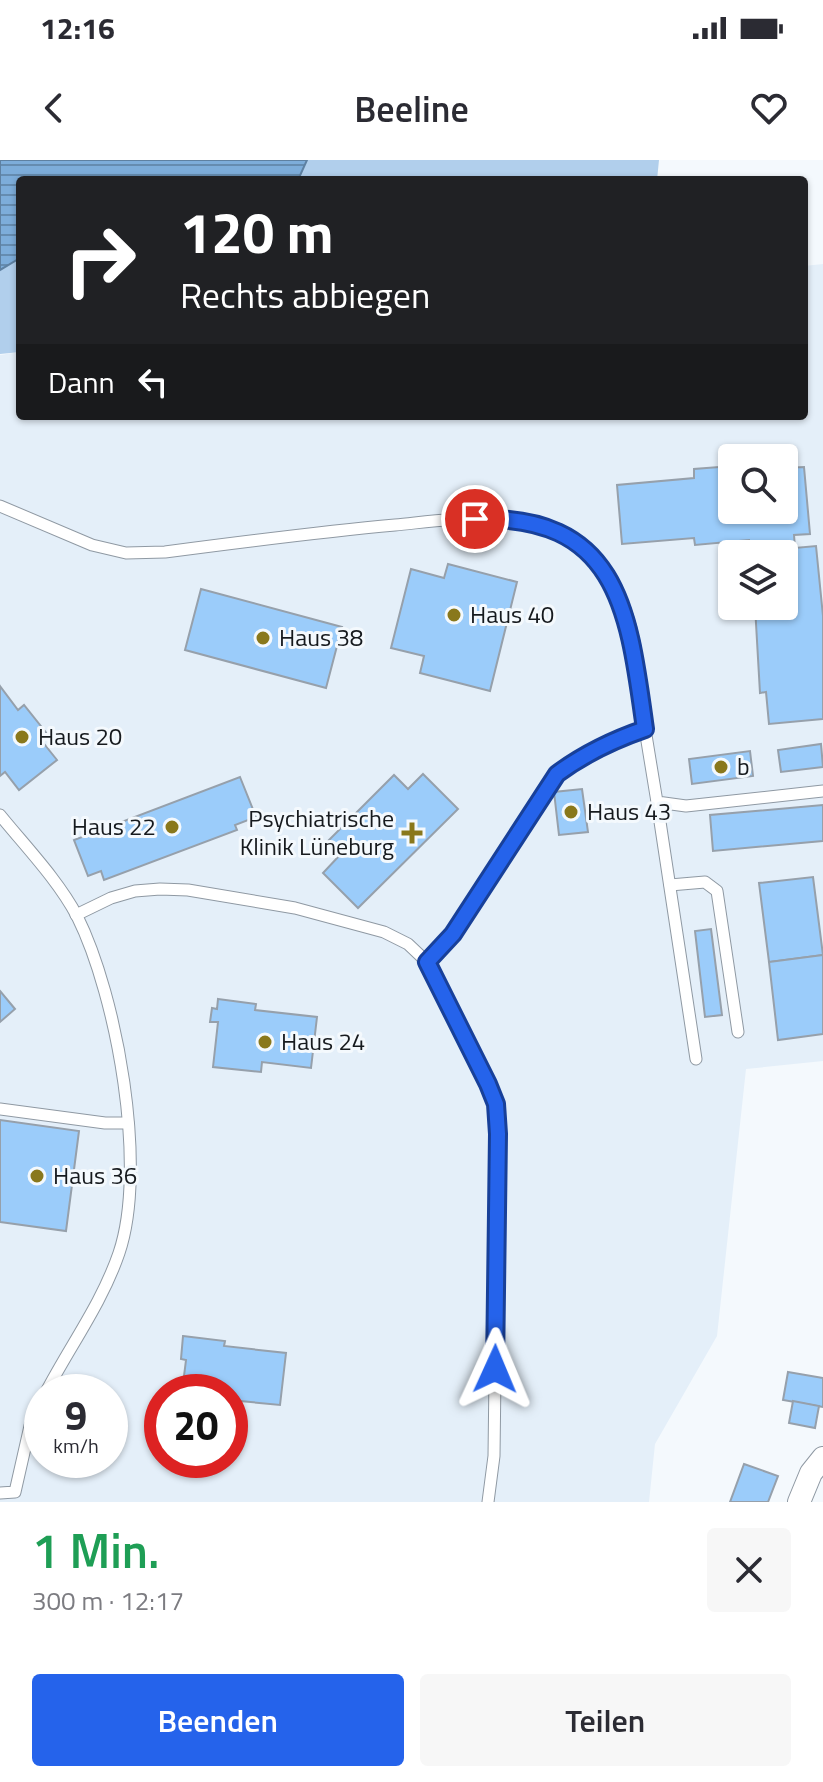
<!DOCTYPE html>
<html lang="de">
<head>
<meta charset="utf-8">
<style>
  :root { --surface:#fff; --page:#f7f7f7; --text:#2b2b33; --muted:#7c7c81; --accent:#2563eb }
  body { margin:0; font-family:"Titillium Web",sans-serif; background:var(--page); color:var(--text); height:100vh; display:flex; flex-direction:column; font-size:30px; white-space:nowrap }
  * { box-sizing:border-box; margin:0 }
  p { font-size:26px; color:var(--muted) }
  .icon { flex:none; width:44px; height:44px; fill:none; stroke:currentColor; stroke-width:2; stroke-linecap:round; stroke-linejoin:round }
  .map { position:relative; height:1342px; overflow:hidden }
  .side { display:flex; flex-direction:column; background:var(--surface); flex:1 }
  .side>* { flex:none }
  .guide { position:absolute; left:16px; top:16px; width:792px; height:244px; border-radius:8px; box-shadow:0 2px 6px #0004; background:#202124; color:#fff; overflow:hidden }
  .controls { position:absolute; left:718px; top:284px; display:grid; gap:16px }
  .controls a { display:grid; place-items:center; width:80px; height:80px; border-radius:8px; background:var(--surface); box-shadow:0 2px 6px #0004; font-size:40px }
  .speed { position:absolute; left:24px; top:1214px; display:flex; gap:16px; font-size:40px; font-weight:700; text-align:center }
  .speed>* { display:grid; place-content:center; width:104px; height:104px; border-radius:50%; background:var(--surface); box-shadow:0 2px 6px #0004; line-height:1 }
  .speed small { font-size:20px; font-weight:400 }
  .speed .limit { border:12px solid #d22; background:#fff; color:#111 }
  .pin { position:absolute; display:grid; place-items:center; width:68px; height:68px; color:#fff; margin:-34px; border:4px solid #fff; border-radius:50%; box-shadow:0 2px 8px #0007 }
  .me { position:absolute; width:88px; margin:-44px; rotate:1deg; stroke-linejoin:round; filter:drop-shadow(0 0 6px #0008) }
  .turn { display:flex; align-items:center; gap:28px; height:168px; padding:0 32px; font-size:36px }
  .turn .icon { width:104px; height:104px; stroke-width:2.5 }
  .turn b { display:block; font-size:56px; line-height:68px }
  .then { display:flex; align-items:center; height:76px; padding:0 32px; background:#0003; gap:16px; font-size:30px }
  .round { display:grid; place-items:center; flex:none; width:84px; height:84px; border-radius:8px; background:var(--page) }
  .head { display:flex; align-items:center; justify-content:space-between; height:136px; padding:0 32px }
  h1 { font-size:48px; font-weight:600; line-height:60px; color:#1e9e55 }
  .button { display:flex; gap:16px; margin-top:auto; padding:16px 32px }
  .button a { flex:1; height:92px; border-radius:8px; background:var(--accent); color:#fff; font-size:32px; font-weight:600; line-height:92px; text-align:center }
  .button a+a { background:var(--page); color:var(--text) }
  .status { display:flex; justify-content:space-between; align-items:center; height:56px; padding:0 40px; background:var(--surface); direction:ltr }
  .status svg { height:22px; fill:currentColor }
  header { display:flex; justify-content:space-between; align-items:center; height:104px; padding:0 32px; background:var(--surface); font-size:36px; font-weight:600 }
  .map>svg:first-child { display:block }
  .built { fill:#e4eff9; fill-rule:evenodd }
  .green { fill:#b1cfec }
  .water { fill:url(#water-rules); stroke:#5e81a2; stroke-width:2 }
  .building { fill:#9bccfa; stroke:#96a0ab; stroke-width:2 }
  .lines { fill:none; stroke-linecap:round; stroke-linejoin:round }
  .service-casing { stroke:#8f99a3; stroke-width:13 }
  .minor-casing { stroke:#8f99a3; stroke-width:24 }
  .service { stroke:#fff; stroke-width:11 }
  .minor { stroke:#fff; stroke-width:22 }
  .route-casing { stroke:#184099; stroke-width:20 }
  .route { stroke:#2563eb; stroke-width:14 }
  .poi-dot { fill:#89781c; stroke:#f4f9fd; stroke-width:3 }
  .labels { text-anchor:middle; stroke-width:6; stroke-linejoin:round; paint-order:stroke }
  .poi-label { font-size:24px; fill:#161a1e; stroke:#f4f9fd; text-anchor:start }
</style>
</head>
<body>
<div class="status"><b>12:16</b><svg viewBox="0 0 49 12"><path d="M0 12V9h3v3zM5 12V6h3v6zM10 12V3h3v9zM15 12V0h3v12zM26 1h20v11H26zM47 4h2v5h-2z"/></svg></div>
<header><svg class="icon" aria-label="back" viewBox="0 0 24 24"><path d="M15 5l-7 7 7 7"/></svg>Beeline<svg class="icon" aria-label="heart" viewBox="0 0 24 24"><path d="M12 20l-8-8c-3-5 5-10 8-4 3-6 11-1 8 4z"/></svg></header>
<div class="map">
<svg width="823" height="1342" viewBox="0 0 823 1342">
  <defs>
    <pattern id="water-rules" width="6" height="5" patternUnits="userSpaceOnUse" patternTransform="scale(2)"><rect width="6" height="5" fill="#7dadda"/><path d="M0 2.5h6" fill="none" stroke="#658cb0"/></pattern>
  </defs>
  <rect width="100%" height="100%" fill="#f4f9fd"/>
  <path class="built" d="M823 104V901L746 909 717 1176 655 1284 649 1342H0V195L20 192V256H804V106ZM732 298H784V350H732ZM732 394H784V446H732ZM42 1232H110V1300H42ZM162 1232H230V1300H162Z"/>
  <polygon class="green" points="0,0 659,0 657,20 20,20 20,192 0,194"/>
  <polygon class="water" points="0,0 307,0 298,20 20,20 20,98 0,110"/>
  <g class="building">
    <polygon points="732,306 732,350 784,350 784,308 804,307 810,374 794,375 795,388 816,386 823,456 823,559 769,564 766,532 760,533 755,446 784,446 784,394 750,394 749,380 695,385 694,378 622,384 617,325 694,318 694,309"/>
    <polygon points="448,404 517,422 490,531 420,513 424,496 391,488 411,409 444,418"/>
    <polygon points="201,429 342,467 326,528 185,490"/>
    <polygon points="0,526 18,550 24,545 48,575 41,580 57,600 19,630 5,612 0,616"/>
    <polygon points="821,584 823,607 781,612 778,590"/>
    <polygon points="750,591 753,616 692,624 689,599"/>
    <polygon points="423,614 458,649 358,748 323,713 339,696 326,683 394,615 408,629"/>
    <polygon points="240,617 256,657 235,665 237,670 104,720 101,711 88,716 74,680"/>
    <polygon points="582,629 588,672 559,675 554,632"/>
    <polygon points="823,645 823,681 713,691 710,655"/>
    <polygon points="813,717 823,795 769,802 759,723"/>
    <polygon points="711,769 722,855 705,857 695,771"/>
    <polygon points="823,795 823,874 778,880 769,802"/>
    <polygon points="0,831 15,849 0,862"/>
    <polygon points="218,839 256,844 255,850 317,857 311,908 262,902 261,912 213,907 218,862 210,862 212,848 217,849"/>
    <polygon points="0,960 79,971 66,1071 0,1062"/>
    <polygon points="183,1176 225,1181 224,1186 286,1193 280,1245 230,1240 230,1232 182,1232 186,1200 181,1199"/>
    <polygon points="788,1212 823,1218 823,1247 783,1240"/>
    <polygon points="793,1241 819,1246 815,1268 789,1263"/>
    <polygon points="744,1304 778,1316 768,1342 730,1342"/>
  </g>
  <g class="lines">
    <defs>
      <g id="service">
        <path d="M0 346 92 385 126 393 165 392C241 382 318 372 395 365 446 360 504 350 552 370 581 381 602 405 617 432 639 472 639 525 645 569 613 580 584 593 557 614L453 774 427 802"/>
        <polyline points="645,569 657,642 686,646 823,631"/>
        <polyline points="657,642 696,899"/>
        <path d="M0 655C26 687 58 720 77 756 117 836 148 1008 119 1093 102 1143 70 1186 46 1232"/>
        <polyline points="670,725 705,722 717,731 738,872"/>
        <polyline points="76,755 111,738 135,731 160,729 188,730 295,748 384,772 408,784 427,802 488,924 496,944 498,974 494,1296 488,1342"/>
        <polyline points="0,949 105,963 128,963"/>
        <polyline points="0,1333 15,1332 30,1266 42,1239"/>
      </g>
      <polyline id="minor" points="799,1342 811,1313 823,1298"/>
    </defs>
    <use href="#service" class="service-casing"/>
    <use href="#minor" class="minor-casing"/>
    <use href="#service" class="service"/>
    <use href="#minor" class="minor"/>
  </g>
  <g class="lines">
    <defs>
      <path id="route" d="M475 359C620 354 629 454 645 569 613 580 584 594 557 614L453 774 427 802 488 924 496 944 498 974 495 1209"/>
    </defs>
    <use href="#route" class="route-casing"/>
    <use href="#route" class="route"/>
  </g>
  <g class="poi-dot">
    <circle cx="454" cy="455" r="8"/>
    <circle cx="263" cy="478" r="8"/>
    <circle cx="22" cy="577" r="8"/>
    <circle cx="721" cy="607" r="8"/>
    <circle cx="571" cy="652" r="8"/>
    <circle cx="172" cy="667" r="8"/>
    <path d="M408 661h8v8h8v8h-8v8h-8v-8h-8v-8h8z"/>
    <circle cx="265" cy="882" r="8"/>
    <circle cx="37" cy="1016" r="8"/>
  </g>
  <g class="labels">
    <g class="poi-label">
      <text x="470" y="463">Haus 40</text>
      <text x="279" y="486">Haus 38</text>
      <text x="38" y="585">Haus 20</text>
      <text x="737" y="615">b</text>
      <text x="587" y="660">Haus 43</text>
      <text x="394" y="667" text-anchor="end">Psychiatrische<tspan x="394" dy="28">Klinik Lüneburg</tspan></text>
      <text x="156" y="675" text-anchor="end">Haus 22</text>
      <text x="281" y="890">Haus 24</text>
      <text x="53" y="1024">Haus 36</text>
    </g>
  </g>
</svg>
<div class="controls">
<a><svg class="icon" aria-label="search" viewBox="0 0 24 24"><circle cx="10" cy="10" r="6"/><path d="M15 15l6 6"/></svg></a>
<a><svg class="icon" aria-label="layers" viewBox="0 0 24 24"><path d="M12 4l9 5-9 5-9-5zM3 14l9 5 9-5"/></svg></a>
</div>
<div class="speed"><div>9<small>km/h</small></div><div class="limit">20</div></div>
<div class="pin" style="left:475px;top:359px;background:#d93025"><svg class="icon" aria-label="arrive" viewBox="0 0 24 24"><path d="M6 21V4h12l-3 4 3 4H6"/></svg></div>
<svg class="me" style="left:495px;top:1209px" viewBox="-20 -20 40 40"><path d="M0-17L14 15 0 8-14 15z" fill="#2563eb" stroke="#fff" stroke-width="4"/></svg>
<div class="guide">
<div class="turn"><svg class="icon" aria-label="right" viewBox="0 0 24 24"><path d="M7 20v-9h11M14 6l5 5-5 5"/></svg><div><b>120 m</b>Rechts abbiegen</div></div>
<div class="then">Dann<svg class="icon" aria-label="left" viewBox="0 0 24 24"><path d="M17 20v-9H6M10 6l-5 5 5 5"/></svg></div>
</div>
</div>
<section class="side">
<div class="head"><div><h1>1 Min.</h1><p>300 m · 12:17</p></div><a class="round"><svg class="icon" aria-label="close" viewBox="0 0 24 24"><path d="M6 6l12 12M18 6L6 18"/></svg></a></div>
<div class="button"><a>Beenden</a><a>Teilen</a></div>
</section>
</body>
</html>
